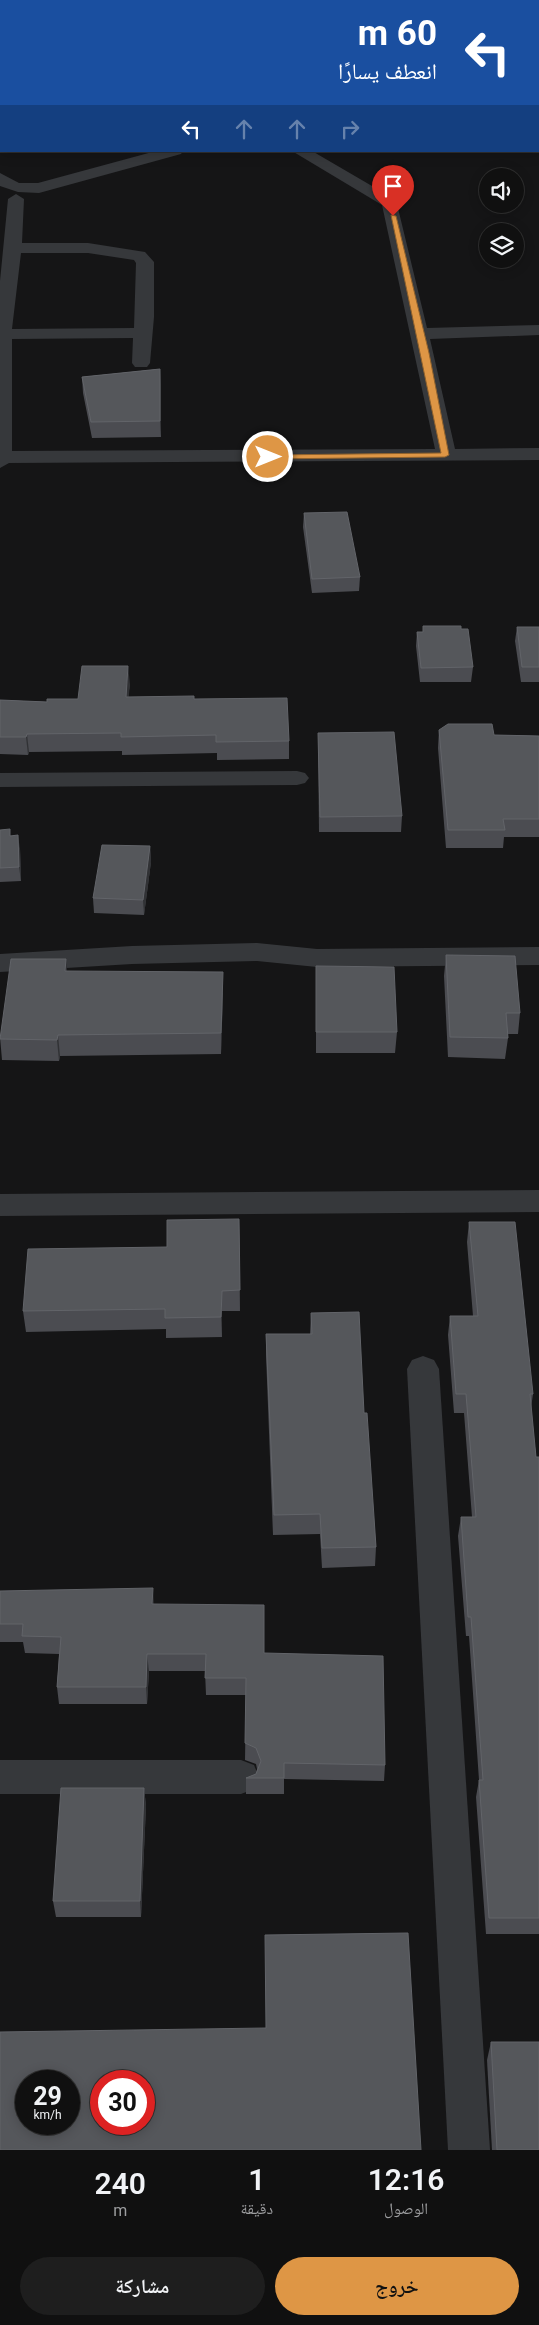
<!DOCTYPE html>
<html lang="ar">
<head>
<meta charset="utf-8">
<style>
  :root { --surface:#101010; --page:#1e1e1e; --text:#f1f3f6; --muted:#9c9d9f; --line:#303030; --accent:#de9645 }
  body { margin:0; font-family:Roboto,"Noto Naskh Arabic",sans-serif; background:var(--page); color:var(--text); direction:rtl; height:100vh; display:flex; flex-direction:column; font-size:19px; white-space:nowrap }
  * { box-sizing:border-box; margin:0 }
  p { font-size:16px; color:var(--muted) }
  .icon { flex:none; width:28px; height:28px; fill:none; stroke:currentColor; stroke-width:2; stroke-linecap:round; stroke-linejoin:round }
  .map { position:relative; height:2150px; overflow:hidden; direction:ltr }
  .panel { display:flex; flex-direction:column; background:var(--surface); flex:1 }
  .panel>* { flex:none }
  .hud { position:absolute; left:0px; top:0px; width:540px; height:152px; box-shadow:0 2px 12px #0003,0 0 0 1px var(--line); direction:rtl; background:#1a4fa0; color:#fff; overflow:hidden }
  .controls { position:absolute; left:479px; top:168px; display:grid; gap:10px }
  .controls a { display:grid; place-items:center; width:45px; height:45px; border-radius:50%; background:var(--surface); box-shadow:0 2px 12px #0003,0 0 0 1px var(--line); font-size:25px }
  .speed { position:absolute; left:15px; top:2070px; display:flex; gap:10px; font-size:25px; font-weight:700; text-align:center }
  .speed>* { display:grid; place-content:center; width:65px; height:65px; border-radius:50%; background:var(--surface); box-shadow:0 2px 12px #0003,0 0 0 1px var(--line); line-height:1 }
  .speed small { font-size:12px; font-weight:400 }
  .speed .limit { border:8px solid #d22; background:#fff; color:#111 }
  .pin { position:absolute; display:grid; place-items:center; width:42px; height:42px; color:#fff; margin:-51px -21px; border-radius:50% 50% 50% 0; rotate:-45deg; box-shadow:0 0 5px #0007 }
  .pin .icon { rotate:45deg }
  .me { position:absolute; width:55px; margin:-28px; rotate:90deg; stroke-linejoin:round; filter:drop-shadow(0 0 4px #0008) }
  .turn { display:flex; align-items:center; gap:18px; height:105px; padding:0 20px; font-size:22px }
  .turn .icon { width:65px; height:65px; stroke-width:2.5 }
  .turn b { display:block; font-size:35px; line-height:42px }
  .lanes { display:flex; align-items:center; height:48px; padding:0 20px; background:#0003; justify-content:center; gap:25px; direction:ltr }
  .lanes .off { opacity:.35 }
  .eta { display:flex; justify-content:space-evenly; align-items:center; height:85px; text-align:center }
  .eta b { font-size:30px; font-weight:600; line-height:35px }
  .primary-button { display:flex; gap:10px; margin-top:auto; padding:10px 20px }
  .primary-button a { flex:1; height:58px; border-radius:30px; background:var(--accent); color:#111; font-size:20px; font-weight:600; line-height:58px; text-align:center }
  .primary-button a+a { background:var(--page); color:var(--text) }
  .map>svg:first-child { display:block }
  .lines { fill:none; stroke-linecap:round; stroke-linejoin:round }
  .minor { fill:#36383b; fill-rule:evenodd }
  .wall { fill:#4b4c51 }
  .shaded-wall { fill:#313235 }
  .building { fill:#55575b; stroke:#626469; fill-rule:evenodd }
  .route { fill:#de9645; stroke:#90622d }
</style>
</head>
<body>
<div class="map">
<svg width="539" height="2150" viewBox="0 0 539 2150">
  <rect width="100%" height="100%" fill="#151516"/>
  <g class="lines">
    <g class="minor">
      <polygon points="34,0 49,0 50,1 35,1"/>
      <rect x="0" y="33" width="1" height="8"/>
      <polygon points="156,151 183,151 181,154 39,193 18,192 0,186 0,173 19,183 38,183"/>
      <path d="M292 151H312L396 200 427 328 539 325V335L430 339 455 449 539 448V460L9 463 0 468V281L8 199 16 194 24 199 22 243H88L145 252 154 262V317L150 363 147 367H135L132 363 133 338 12 339V451L435 449 382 205ZM21 253H88L134 260 136 263 134 328 12 329Z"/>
      <polygon points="297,771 305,773 309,778 305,783 297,785 0,787 0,773"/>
      <polygon points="257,943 317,949 539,947 539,965 317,967 257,961 132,964 0,972 0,954 132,946"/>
      <polygon points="539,1190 539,1212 0,1216 0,1194"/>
      <polygon points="423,1356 434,1360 439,1369 490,2150 448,2150 407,1369 412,1360"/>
      <polygon points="0,1760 241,1760 254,1765 259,1777 254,1789 241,1794 0,1794"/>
    </g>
  </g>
  <g class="wall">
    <polygon points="160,369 161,437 92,438 83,393 82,377"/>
    <polygon points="304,513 360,577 359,591 312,593 303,527"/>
    <polygon points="423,626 461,629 473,667 471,682 420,682 416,646 417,632 423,632"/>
    <polygon points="517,627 539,627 539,682 521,682 515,641"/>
    <polygon points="130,684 128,697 194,699 289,741 289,759 217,760 217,753 122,755 122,751 29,752 28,755 0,754 0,700 47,702 78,699"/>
    <polygon points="439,730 494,735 539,736 539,837 504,837 503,848 446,848 438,748"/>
    <polygon points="318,733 402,816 401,832 319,832"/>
    <polygon points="0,830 11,836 20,849 21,881 0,882"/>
    <polygon points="150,846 151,862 144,915 94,913 93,898"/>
    <polygon points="446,955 520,1013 518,1034 508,1034 508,1038 505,1059 448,1057 444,976"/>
    <polygon points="316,966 397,1032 395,1053 316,1053"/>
    <polygon points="67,971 223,993 221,1054 60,1056 59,1061 2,1060 0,1037"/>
    <polygon points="239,1219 240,1311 222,1311 222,1337 166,1338 166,1329 26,1332 23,1311 167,1247"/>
    <polygon points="469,1222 533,1394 531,1408 536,1457 539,1457 539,1934 486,1934 476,1797 479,1780 469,1636 466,1636 458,1536 461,1517 472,1517 464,1413 454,1413 448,1335 450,1316 473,1316 467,1242"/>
    <polygon points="311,1313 364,1413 376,1547 375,1566 322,1568 320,1534 273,1535 266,1355 266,1334 310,1334"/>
    <polygon points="0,1591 154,1604 264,1653 385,1765 384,1781 284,1779 284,1794 246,1794 246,1778 256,1774 257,1769 256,1764 245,1760 246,1695 206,1695 205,1671 149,1671 147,1704 59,1704 57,1687 59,1654 25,1653 23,1642 0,1642"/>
    <polygon points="144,1788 146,1806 141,1917 56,1917 53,1901"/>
    <polygon points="491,2042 539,2150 492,2150 487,2060"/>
  </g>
  <g class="shaded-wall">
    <polygon points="160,369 161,385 161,437 160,421"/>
    <polygon points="128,666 130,684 127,714 126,697"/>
    <polygon points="27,734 29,752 28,755 26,737"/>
    <polygon points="18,835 20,849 21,881 19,867"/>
    <polygon points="150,846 151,862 144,915 143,900"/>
    <polygon points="66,959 68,980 65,971"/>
    <polygon points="223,972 223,993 221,1054 221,1033"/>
    <polygon points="58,1035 60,1056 59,1061 57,1040"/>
    <polygon points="222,1291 222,1337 221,1317"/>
    <polygon points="153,1588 154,1606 152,1604"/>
    <polygon points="147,1654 149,1671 147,1704 146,1687"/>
    <polygon points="144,1788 146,1806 141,1917 140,1901"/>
  </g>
  <g class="building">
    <polygon points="160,369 160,421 91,422 82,377"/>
    <polygon points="347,512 360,577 312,579 304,513"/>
    <polygon points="423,626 461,626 461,629 468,629 473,667 421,668 417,632 423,632"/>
    <polygon points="517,627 539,627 539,667 522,667"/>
    <polygon points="82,666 128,666 126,697 194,696 194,699 287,698 289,741 216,742 216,735 121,737 121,733 27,734 26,737 0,737 0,700 47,702 47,699 78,699"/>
    <polygon points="448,724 492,724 494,735 539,736 539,819 503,819 505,830 448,830 439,730"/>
    <polygon points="394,732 402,816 320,817 318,733"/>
    <polygon points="10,829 10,836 18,835 19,867 0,868 0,830"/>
    <polygon points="102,845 150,846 143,900 93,898"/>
    <polygon points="446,955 515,956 520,1013 506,1013 508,1038 450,1037"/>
    <polygon points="11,959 66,959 65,971 223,972 221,1033 58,1035 57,1040 0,1039"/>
    <polygon points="316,966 394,967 397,1032 316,1032"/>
    <polygon points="239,1219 240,1290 222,1291 221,1317 165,1318 165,1309 23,1311 28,1249 167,1247 167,1220"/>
    <polygon points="469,1222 515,1222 533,1394 530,1394 536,1457 539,1457 539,1918 489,1918 479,1780 483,1780 471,1617 468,1617 461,1517 476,1517 466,1394 456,1394 450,1316 478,1316"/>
    <polygon points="359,1312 364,1413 367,1413 376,1547 322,1548 320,1514 274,1515 266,1334 312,1334 311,1313"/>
    <polygon points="153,1588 152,1604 264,1605 264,1653 383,1656 385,1765 284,1763 284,1778 246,1778 256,1774 261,1761 256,1748 245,1743 246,1678 205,1678 206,1654 147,1654 146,1687 57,1687 61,1637 22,1636 23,1624 0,1624 0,1591"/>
    <polygon points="61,1788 144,1788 140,1901 53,1901"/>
    <path d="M408 1933 421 2150H0V2032L266 2028 265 1935ZM26 2081H69V2124H26ZM101 2081H144V2124H101Z"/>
    <polygon points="491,2042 539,2042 539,2150 497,2150"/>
  </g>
  <polygon class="route" points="391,215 396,216 429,353 449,455 445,457 265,459 265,456 268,455 441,453"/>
</svg>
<div class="controls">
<a><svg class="icon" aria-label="sound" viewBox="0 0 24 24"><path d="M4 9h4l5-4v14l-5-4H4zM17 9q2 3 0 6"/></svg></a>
<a><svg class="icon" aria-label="layers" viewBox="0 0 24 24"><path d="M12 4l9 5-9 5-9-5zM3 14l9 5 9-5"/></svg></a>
</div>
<div class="speed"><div>29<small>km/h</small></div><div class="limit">30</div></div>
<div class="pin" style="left:393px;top:216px;background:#d93025"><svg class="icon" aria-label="arrive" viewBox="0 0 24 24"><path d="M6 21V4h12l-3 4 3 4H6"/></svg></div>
<svg class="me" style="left:268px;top:457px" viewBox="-20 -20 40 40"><circle r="17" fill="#de9645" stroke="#fff" stroke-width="3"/><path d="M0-11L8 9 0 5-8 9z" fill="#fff"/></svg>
<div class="hud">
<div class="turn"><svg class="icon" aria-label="left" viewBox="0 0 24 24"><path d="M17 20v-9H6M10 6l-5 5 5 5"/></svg><div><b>60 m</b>انعطف يسارًا</div></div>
<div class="lanes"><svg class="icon" aria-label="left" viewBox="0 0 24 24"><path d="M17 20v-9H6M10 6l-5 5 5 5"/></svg><svg class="icon off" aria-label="ahead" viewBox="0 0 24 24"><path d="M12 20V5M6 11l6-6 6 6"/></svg><svg class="icon off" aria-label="ahead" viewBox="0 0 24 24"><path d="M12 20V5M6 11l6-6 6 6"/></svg><svg class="icon off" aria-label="right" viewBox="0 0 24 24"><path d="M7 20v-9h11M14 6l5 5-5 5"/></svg></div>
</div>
</div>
<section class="panel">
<div class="eta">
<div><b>12:16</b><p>الوصول</p></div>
<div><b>1</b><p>دقيقة</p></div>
<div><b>240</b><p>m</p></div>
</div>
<div class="primary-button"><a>خروج</a><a>مشاركة</a></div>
</section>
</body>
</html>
